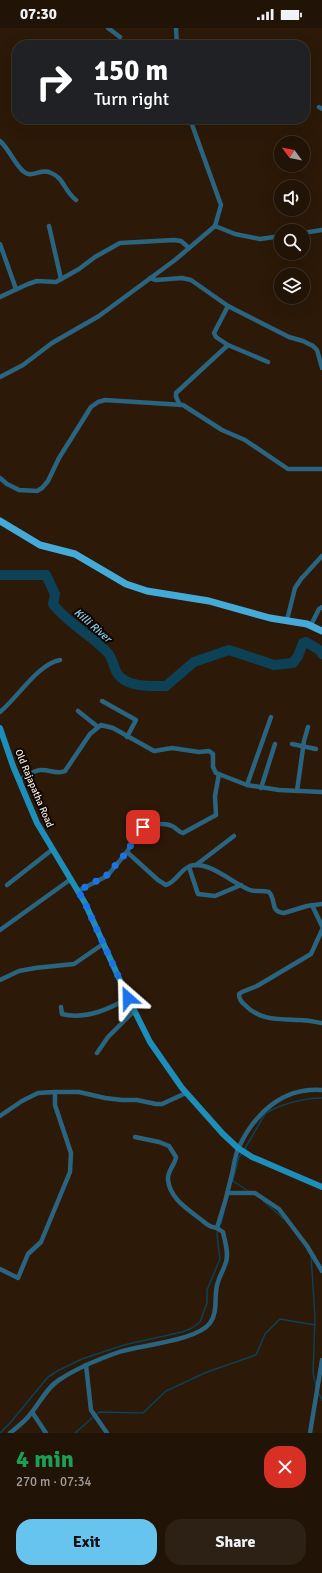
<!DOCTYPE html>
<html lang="en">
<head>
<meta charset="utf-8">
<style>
  :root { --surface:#211306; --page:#2d2014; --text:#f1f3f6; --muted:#a29e9b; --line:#3e3228; --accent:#67c4ef }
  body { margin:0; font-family:Signika,sans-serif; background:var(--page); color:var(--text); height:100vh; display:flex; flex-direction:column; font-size:15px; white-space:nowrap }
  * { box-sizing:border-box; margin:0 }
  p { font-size:13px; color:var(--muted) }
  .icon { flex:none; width:22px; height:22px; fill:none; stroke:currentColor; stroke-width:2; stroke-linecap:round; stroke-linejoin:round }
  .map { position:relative; height:1405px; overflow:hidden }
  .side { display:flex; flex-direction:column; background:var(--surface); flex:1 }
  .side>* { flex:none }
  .guide { position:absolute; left:12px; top:12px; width:298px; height:84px; border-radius:16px; box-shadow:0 4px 16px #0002,0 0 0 1px var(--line); background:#202124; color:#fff; overflow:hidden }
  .needle { width:26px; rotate:302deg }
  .controls { position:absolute; left:274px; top:108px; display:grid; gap:8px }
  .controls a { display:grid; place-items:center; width:36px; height:36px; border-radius:50%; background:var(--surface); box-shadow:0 4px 16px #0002,0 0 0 1px var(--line); font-size:20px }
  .pin { position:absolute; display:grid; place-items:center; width:34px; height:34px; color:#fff; margin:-17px; border-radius:8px; box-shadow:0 2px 6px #0006 }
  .me { position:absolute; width:44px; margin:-22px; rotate:335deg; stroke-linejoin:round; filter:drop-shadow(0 0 3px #0008) }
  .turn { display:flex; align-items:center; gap:14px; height:84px; padding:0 16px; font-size:18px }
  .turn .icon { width:52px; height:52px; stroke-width:2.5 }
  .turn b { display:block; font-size:28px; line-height:34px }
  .round { display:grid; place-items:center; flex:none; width:42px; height:42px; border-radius:16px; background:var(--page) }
  .summary { display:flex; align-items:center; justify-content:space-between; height:68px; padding:0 16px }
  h1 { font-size:24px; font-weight:700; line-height:30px; color:#1e9e55 }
  .button { display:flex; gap:8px; margin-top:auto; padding:8px 16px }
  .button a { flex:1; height:46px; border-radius:16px; background:var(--accent); color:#111; font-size:16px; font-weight:700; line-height:46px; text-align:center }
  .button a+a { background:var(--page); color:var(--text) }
  .status { display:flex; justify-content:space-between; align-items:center; height:28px; padding:0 20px; background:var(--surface); direction:ltr }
  .status svg { height:11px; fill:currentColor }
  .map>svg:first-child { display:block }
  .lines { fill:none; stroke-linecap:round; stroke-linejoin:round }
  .stream { stroke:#0c4156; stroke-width:1.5 }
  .river { stroke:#0c4156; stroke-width:10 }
  .street { stroke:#296580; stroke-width:4.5 }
  .secondary { stroke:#1d8db9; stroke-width:6 }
  .primary { stroke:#44aad7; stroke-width:7 }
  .route { stroke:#1a73e8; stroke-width:7; stroke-dasharray:0 12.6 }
  .labels { text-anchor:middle; stroke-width:4; stroke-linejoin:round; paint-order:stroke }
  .street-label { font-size:10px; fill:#f4e7dc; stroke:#0e0602 }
  .water-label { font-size:11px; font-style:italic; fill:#8ed1f2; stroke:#0e0602 }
</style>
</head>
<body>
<div class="status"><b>07:30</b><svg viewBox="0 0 49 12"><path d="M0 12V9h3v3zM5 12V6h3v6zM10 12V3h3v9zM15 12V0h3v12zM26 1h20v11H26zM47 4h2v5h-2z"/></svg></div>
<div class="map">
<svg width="322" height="1405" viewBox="0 0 322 1405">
  <rect width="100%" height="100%" fill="#2c1908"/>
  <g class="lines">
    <g class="stream">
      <path d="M244 1122 265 1086C279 1076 305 1070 322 1070"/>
      <polyline points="233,1152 239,1129 242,1125"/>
      <polyline points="233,1153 248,1163"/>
      <polyline points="263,1173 284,1191"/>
      <polyline points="221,1196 224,1184"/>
      <polyline points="311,1227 315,1289 313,1345 316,1358"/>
      <polyline points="318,1364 322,1372"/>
      <polyline points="0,1405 10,1395 48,1349 59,1342 82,1331 124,1317 182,1304 192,1300 200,1294 207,1275 207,1262 220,1231 218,1216 217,1205 218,1201"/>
      <polyline points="75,1405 99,1384 143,1385 166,1363 207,1344 256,1327 265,1306 280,1291 315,1297"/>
    </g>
    <path class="river" d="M0 547H46L55 566 53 576C68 596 92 607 108 625 116 635 112 646 126 653 138 659 153 658 166 658L194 634 229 622 274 637 293 635 298 628 303 615 306 614 321 623 322 626"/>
    <g class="street">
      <polyline points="108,0 120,9"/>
      <polyline points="176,0 177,17"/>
      <polyline points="319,79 322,81"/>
      <path d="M0 113C9 121 14 135 23 143 31 151 39 141 49 144 65 150 63 162 76 172"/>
      <polyline points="49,198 61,251"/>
      <polyline points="215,198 235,206 260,211 281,208"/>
      <polyline points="303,205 322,202"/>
      <polyline points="0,216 16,261"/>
      <polyline points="150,250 156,252 182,250 191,252 228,278 289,309 303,313 313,318 317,322 322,340"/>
      <polyline points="0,269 28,256 37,253 56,254 79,241 95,229 120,215 174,212 181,213 189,220"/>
      <polyline points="228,317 216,309 214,305 228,278"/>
      <polyline points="0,349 23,337 52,315 99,288 175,232 215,198 221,177 190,91"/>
      <polyline points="180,377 176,369 176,365 228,317 268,334"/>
      <polyline points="0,450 7,456 19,462 37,463 42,460 48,453 59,430 91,379 98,374 105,372 183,377 222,402 245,412 288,441 322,441"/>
      <polyline points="287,592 295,560 301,551 322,528"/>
      <polyline points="311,597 319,581 322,579"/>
      <polyline points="102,673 136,692 127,709"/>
      <polyline points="78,683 98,699"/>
      <path d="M0 684C18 669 38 636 60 632"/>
      <polyline points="292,716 316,721"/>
      <path d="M20 752C26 748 33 743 40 742 49 741 57 747 65 743L90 706 101 697 113 700 154 723 172 720 199 724 209 723 213 726V739L216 745 247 757 279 762 322 764"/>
      <polyline points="247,757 271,689"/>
      <polyline points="261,760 275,716"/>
      <polyline points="297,763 304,713 308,699"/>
      <path d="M127 824 158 852 166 857C176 854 180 842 190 838 209 832 233 856 250 862 256 864 263 862 269 864 277 873 269 883 284 885L307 878 322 876"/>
      <polyline points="196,837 234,808"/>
      <polyline points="189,839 198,866 215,868 241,857"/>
      <polyline points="7,857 53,821"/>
      <path d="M78 863 107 848 127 824 140 800C148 797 164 794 172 798 177 800 178 804 183 805L216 787 215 768 219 746"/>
      <polyline points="312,877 322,898"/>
      <polyline points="0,902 71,851"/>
      <path d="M322 902 311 926 257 958 242 964 239 966C239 971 241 974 245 977 260 993 280 991 300 992 307 992 315 994 322 995"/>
      <polyline points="0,952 19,943 35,940 74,936 103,916"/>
      <path d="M61 979 62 986C85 992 108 982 128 970"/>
      <polyline points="97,1025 108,1009 134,983"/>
      <polyline points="0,1088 22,1073 38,1065 55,1064"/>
      <path d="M135 1109 159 1114 169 1118 176 1129C175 1137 167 1143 168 1152 170 1170 186 1180 199 1190 206 1195 208 1199 217 1200"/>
      <polyline points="227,1165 255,1165 279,1181 307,1218 322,1243"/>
      <path d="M217 1200C223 1182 228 1164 232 1146 234 1137 235 1127 239 1119 255 1085 283 1059 322 1062"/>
      <polyline points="0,1241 18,1250 28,1226 41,1214 70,1144 71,1125 55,1077 55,1064 79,1064 105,1070 122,1072 137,1072 156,1076 162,1076 186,1065"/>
      <polyline points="86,1337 91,1382 107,1405"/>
      <polyline points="32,1384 46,1405"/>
      <path d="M10 1405C16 1400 23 1395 28 1389 39 1377 45 1361 59 1352 77 1340 99 1331 119 1324 140 1317 197 1313 210 1295 219 1283 213 1267 218 1254 220 1247 224 1241 226 1234 229 1225 225 1214 223 1204L217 1200"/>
      <polyline points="310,1405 322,1332"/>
    </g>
    <polyline class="secondary" points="0,700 13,738 37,795 85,875 128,970 150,1014 182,1060 223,1106 238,1120 252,1129 322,1159"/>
    <polyline class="primary" points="0,493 40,517 75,526 126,556 147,563 209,573 270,590 307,596 322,603"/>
  </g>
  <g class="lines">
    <polyline class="route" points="128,970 85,875 78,863 106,848 127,824 140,800 143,799"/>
  </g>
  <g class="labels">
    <g class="street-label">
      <text transform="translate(35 760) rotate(67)" y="4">Old Rajapatha Road</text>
    </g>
    <g class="water-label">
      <text transform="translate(93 597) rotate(41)" y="4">Killi River</text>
    </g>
  </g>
</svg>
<div class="controls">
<a><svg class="needle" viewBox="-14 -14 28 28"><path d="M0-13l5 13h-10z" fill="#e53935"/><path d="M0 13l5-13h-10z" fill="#a29e9b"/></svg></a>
<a><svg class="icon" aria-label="sound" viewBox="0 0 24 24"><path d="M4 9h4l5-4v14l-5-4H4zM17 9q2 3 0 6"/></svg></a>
<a><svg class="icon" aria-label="search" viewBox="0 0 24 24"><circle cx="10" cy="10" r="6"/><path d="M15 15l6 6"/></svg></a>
<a><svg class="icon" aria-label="layers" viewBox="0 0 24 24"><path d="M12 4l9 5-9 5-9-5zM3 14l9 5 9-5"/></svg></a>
</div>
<div class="pin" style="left:143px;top:799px;background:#d93025"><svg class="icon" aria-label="arrive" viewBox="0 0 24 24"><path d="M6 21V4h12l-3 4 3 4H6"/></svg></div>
<svg class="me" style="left:128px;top:970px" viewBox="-20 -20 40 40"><path d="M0-17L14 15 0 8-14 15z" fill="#1a73e8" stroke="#fff" stroke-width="4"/></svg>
<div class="guide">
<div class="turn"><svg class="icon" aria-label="right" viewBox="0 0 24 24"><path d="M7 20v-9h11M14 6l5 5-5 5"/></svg><div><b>150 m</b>Turn right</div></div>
</div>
</div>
<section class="side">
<div class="summary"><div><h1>4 min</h1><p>270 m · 07:34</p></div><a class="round" style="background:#d93025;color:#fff"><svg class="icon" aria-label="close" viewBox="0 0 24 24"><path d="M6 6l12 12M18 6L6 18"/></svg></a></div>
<div class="button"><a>Exit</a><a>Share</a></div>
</section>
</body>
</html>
